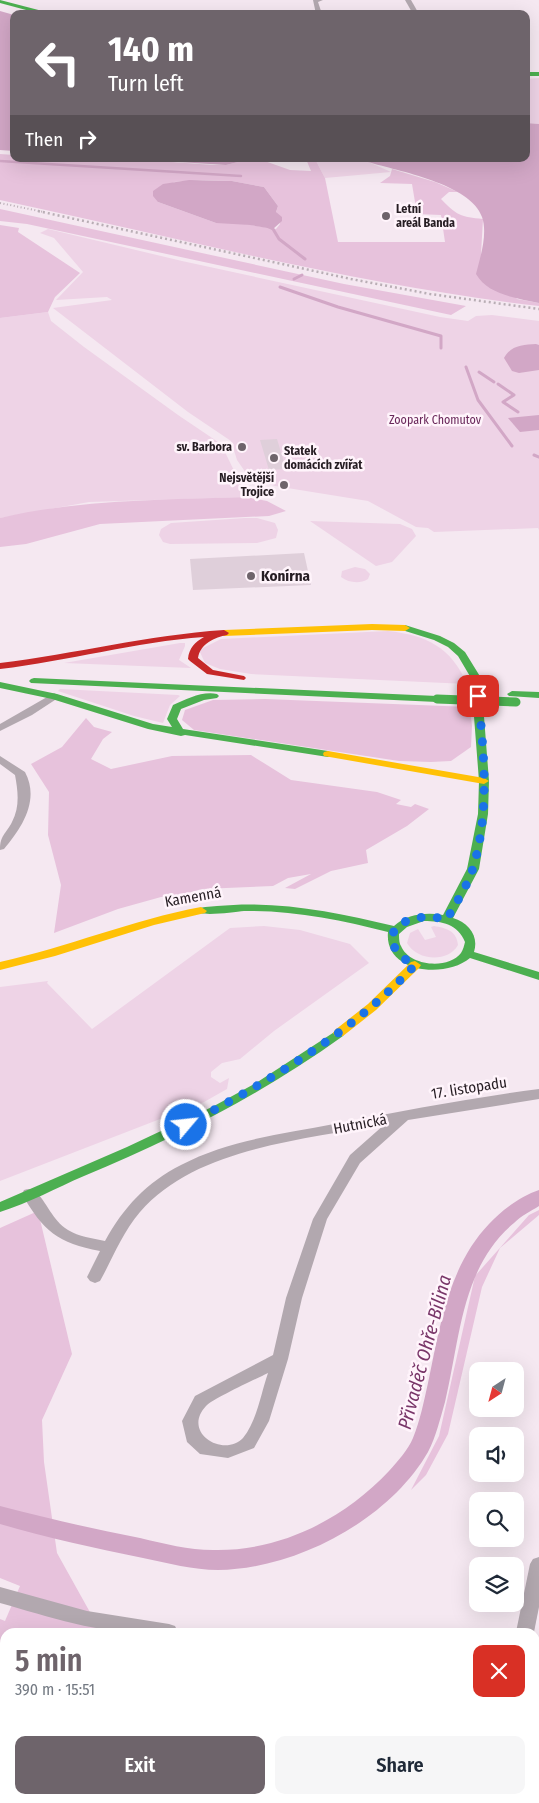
<!DOCTYPE html>
<html lang="en">
<head>
<meta charset="utf-8">
<style>
  :root { --surface:#fff; --page:#f6f6f7; --text:#1f2937; --muted:#747a83; --accent:#6e646b }
  body { margin:0; font-family:"Fira Sans Condensed",sans-serif; background:var(--page); color:var(--text); height:100vh; display:flex; flex-direction:column; font-size:19px; white-space:nowrap }
  * { box-sizing:border-box; margin:0 }
  p { font-size:16px; color:var(--muted) }
  .icon { flex:none; width:28px; height:28px; fill:none; stroke:currentColor; stroke-width:2; stroke-linecap:round; stroke-linejoin:round }
  .map { position:relative; flex:1; overflow:hidden }
  .sheet { position:absolute; left:0px; top:1628px; width:540px; height:176px; display:flex; flex-direction:column; background:var(--surface); border-radius:15px 15px 0 0; box-shadow:0 5px 20px #0002 }
  .sheet>* { flex:none }
  .guide { position:absolute; left:10px; top:10px; width:520px; height:152px; border-radius:10px; box-shadow:0 5px 20px #0002; background:#6e646b; color:#fff; overflow:hidden }
  .needle { width:32px; rotate:216deg }
  .buttons { position:absolute; left:469px; top:1362px; display:grid; gap:10px }
  .buttons a { display:grid; place-items:center; width:55px; height:55px; border-radius:10px; background:var(--surface); box-shadow:0 5px 20px #0002; font-size:25px }
  .pin { position:absolute; display:grid; place-items:center; width:42px; height:42px; color:#fff; margin:-21px; border-radius:10px; box-shadow:0 2px 8px #0006 }
  .me { position:absolute; width:55px; margin:-28px; rotate:62deg; stroke-linejoin:round; filter:drop-shadow(0 0 4px #0008) }
  .turn { display:flex; align-items:center; gap:18px; height:105px; padding:0 15px; font-size:22px }
  .turn .icon { width:65px; height:65px; stroke-width:2.5 }
  .turn b { display:block; font-size:35px; line-height:42px }
  .then { display:flex; align-items:center; height:48px; padding:0 15px; background:#0003; gap:10px; font-size:19px }
  .round { display:grid; place-items:center; flex:none; width:52px; height:52px; border-radius:10px; background:var(--page) }
  .overview { display:flex; align-items:center; justify-content:space-between; height:85px; padding:0 15px }
  h1 { font-size:30px; font-weight:600; line-height:38px; color:var(--accent) }
  .primary-button { display:flex; gap:10px; margin-top:auto; padding:10px 15px }
  .primary-button a { flex:1; height:58px; border-radius:10px; background:var(--accent); color:#fff; font-size:20px; font-weight:600; line-height:58px; text-align:center }
  .primary-button a+a { background:var(--page); color:var(--text) }
  .map>svg:first-child { display:block }
  .green { fill:#eed3e6 }
  .forest { fill:#e7c2dc; fill-rule:evenodd }
  .water { fill:#d2a7c6 }
  .lines { fill:none; stroke-linecap:round; stroke-linejoin:round }
  .stream-far1 { stroke:#d2a7c6; stroke-width:2.5 }
  .stream { stroke:#d2a7c6; stroke-width:3 }
  .canal { fill:#d2a7c6; fill-rule:evenodd }
  .building { fill:#dfcfda }
  .street { fill:#b2a8af; fill-rule:evenodd }
  .fast { fill:#4caf50; fill-rule:evenodd }
  .slow { fill:#ffc107; fill-rule:evenodd }
  .jam { fill:#c62828; fill-rule:evenodd }
  .rail-far1 { stroke:#b9aeb5; stroke-width:2; stroke-dasharray:1 2.5; stroke-linecap:butt }
  .rail { stroke:#b9aeb5; stroke-width:2.5; stroke-dasharray:2 3; stroke-linecap:butt }
  .fast-bridge { stroke:#4caf50; stroke-width:9 }
  .route { stroke:#1a73e8; stroke-width:9; stroke-dasharray:0 16.2 }
  .poi-dot { fill:#6e646b; stroke:#fff4fb; stroke-width:2 }
  .labels { text-anchor:middle; stroke-width:5; stroke-linejoin:round; paint-order:stroke }
  .far-poi-label { font-size:12px; font-weight:bold; fill:#261d23; stroke:#fff4fb; text-anchor:start }
  .far-park-label { font-size:12px; fill:#69275a; stroke:#fff4fb }
  .poi-label { font-size:15px; font-weight:bold; fill:#261d23; stroke:#fff4fb; text-anchor:start }
  .street-label { font-size:15px; fill:#261d23; stroke:#fff4fb }
  .near-water-label { font-size:19px; font-style:italic; fill:#793669; stroke:#fff4fb }
</style>
</head>
<body>
<div class="map">
<svg width="539" height="1803" viewBox="0 0 539 1803">
  <rect width="100%" height="100%" fill="#f5e8f1"/>
  <g class="green">
    <polygon points="539,78 539,124 526,123 526,79"/>
    <polygon points="315,159 362,159 391,172 325,178"/>
    <polygon points="48,229 182,261 440,317 468,321 476,316 492,315 539,321 539,530 538,528 434,532 428,528 416,527 368,501 275,486 254,479 246,473 237,460 231,441 188,412 53,308 112,300 107,297 56,300 83,272 54,238 40,233"/>
    <polygon points="48,312 51,321 84,347 178,415 221,444 247,497 89,502 0,518 0,318"/>
    <polygon points="245,518 257,518 275,523 278,530 276,538 257,543 170,544 163,542 159,535 161,529 171,523"/>
    <polygon points="310,521 400,524 412,529 416,536 392,562 376,566"/>
    <path d="M355 567 365 569 370 574 368 579C360 584 349 583 341 577L342 571Z"/>
    <path d="M388 631C426 635 451 647 467 684L251 674 220 669 205 663 199 650 221 639Z"/>
    <polygon points="180,643 185,643 185,646 179,660 191,668 64,663"/>
    <polygon points="60,689 178,695 180,696 170,705 163,723 134,716 58,691"/>
    <polygon points="264,926 300,930 350,944 369,963 274,1031 240,1059 222,1063 211,1072 211,1077 220,1083 229,1078 227,1089 204,1102 0,1181 0,987 48,981 47,983 92,1029 230,928"/>
    <path d="M434 926C446 928 457 931 458 945 448 963 417 961 407 943L410 933 418 929 425 940 436 937 431 927Z"/>
  </g>
  <g class="forest">
    <path d="M0 154 14 155V159H131L213 165H226L250 159H259L290 170 311 171 306 159H315L325 178 338 242H445L441 215 417 214 412 184 380 183 390 176 392 169 435 182 458 192H449L441 199C456 215 461 217 483 219L481 254 517 299 539 303V306C359 285 178 238 0 200ZM202 180 232 181 264 187 278 206 276 212 280 224 276 229 239 223H216L158 202 174 182Z"/>
    <polygon points="0,209 344,284 466,306 451,315 27,224 0,221"/>
    <polygon points="0,225 19,228 18,232 80,273 55,297 48,312 0,318"/>
    <path d="M247 497 267 501 286 511 269 516 100 524 26 544 0 547V518C80 499 165 500 247 497Z"/>
    <polygon points="265,699 470,707 472,726 471,747 451,761 431,762 399,761 194,730 182,720 185,710 213,700"/>
    <polygon points="86,718 94,727 112,732 103,739 91,759 111,769 172,756 251,755 291,780 377,792 401,800 396,804 411,807 415,804 429,809 407,826 366,850 368,863 331,871 295,889 285,888 311,874 288,878 273,886 202,889 173,897 161,897 118,909 54,933 61,885 48,835 49,792 31,764 62,747"/>
    <polygon points="539,1210 539,1215 500,1248 482,1287 448,1434 426,1475 411,1490 439,1436 475,1276 529,1215"/>
    <polygon points="38,1211 72,1354 42,1420 44,1462 57,1553 101,1632 5,1632 5,1799 191,1799 194,1803 0,1803 0,1619 5,1621 20,1586 0,1578 0,1228"/>
  </g>
  <g class="water">
    <polygon points="0,11 14,15 14,151 0,150"/>
    <path d="M526 123 539 124V303C517 298 488 295 476 274 480 258 488 234 482 217 471 184 398 171 368 162L365 159H526Z"/>
    <polygon points="131,159 250,159 226,165"/>
    <polygon points="189,180 232,181 264,187 278,206 276,212 282,217 282,221 273,229 250,225 216,223 158,202 153,196 153,191 163,184"/>
    <path d="M536 344 539 345V370L519 373 512 371 504 358C511 345 523 345 536 344Z"/>
    <polygon points="539,415 539,430 520,432 508,418"/>
  </g>
  <g class="lines">
    <polyline class="stream-far1" points="0,161 241,176"/>
    <g class="stream">
      <polyline points="269,227 273,229 279,239 305,259"/>
      <polyline points="294,279 302,275"/>
      <polyline points="280,287 338,307 441,336 441,348"/>
      <polyline points="466,367 478,400 512,446"/>
      <polyline points="479,372 494,382"/>
      <polyline points="498,384 514,395 503,402 518,412"/>
      <polyline points="534,455 539,457"/>
    </g>
    <path class="canal" d="M539 1190V1206C531 1211 521 1216 514 1223 461 1267 460 1340 445 1402 440 1419 436 1437 428 1452 389 1520 296 1569 218 1570 193 1570 168 1563 143 1558 95 1548 47 1538 0 1524V1506C46 1518 93 1529 140 1538 166 1544 192 1551 218 1550 283 1550 345 1518 389 1471 398 1461 408 1450 413 1438 420 1421 424 1401 428 1383 440 1327 448 1267 489 1224 502 1210 521 1196 539 1190Z"/>
  </g>
  <g class="building">
    <polygon points="277,439 286,469 269,470 260,440"/>
    <polygon points="304,553 311,585 193,590 190,559"/>
  </g>
  <g class="lines">
    <g class="street">
      <polygon points="313,0 323,0 318,2 322,14 316,14"/>
      <polygon points="405,0 411,0 419,14 413,14"/>
      <polygon points="54,693 59,696 58,698 32,715 0,731 0,724"/>
      <path d="M0 756 25 772C40 800 22 828 4 849L0 850C0 835 6 834 12 822 20 807 18 791 15 775L0 764Z"/>
      <path d="M539 1089V1099L408 1120 360 1163 327 1219 302 1298 288 1359 269 1421 254 1448 228 1458 200 1454 187 1442 182 1421 195 1396 273 1355 286 1298 313 1219 350 1155 385 1124C305 1140 196 1147 140 1212 122 1233 113 1258 100 1281L95 1283 90 1281 87 1277 100 1251C58 1243 43 1231 22 1194L24 1190C28 1189 31 1188 35 1191 47 1202 52 1220 68 1230 79 1237 92 1238 105 1241 123 1208 147 1182 181 1165 228 1140 283 1134 334 1124 402 1111 470 1098 539 1089ZM268 1373C261 1393 257 1421 243 1438 224 1458 181 1433 206 1406 214 1398 256 1379 268 1373Z"/>
      <polygon points="539,1557 539,1607 534,1632 516,1632 530,1564 533,1559"/>
      <path d="M0 1587 87 1611 169 1624 175 1626 178 1632C118 1640 57 1619 0 1603Z"/>
      <polygon points="535,1653 539,1654 539,1670 535,1669"/>
      <polygon points="535,1785 539,1787 539,1803 530,1803 528,1799 535,1799"/>
      <polygon points="285,1799 307,1799 309,1803 287,1803"/>
    </g>
    <g class="fast">
      <polygon points="0,0 50,13 50,14 41,14 0,3"/>
      <rect x="526" y="72" width="13" height="4"/>
      <path d="M405 625 440 636 454 643 465 652 481 678 489 781 488 814 479 869 453 918C469 923 479 936 474 952L539 972V980L470 958C445 979 384 973 388 932 341 920 293 910 244 911 234 912 201 917 195 911 200 906 210 907 217 906 278 900 335 912 394 926 407 914 426 912 443 915L467 869 478 814 479 781 471 678 458 656 448 647 434 640 402 630 400 628ZM424 921C442 921 458 924 465 942 464 946 463 950 461 953 448 970 409 966 401 946 399 943 399 937 399 934L407 927Z"/>
      <polygon points="34,678 437,696 442,699 437,702 31,683 29,681 31,679"/>
      <path d="M0 682 57 694 153 724 172 727 167 719 173 705C187 699 202 691 217 694L219 696 217 698 204 700 181 709 177 719 183 729 328 751 333 754 328 757 185 735 181 736 148 729 52 699 0 688Z"/>
      <polygon points="512,691 539,692 539,698 509,696 507,694"/>
      <path d="M339 1029 345 1033 343 1036C261 1095 177 1137 84 1176 56 1188 29 1203 0 1212V1202L127 1147 214 1106 256 1083Z"/>
    </g>
    <g class="slow">
      <polygon points="372,624 405,625 410,628 405,631 372,630 224,636 219,633 224,630"/>
      <polygon points="328,751 484,778 489,781 484,784 324,756 323,754 324,752"/>
      <path d="M201 907 207 911 205 913 154 925 55 956 0 970V962C68 947 132 920 201 907Z"/>
      <polygon points="415,961 421,965 419,968 376,1010 343,1036 335,1036 333,1033 335,1030 368,1004 411,962"/>
    </g>
    <path class="jam" d="M224 630 229 633 227 635C215 637 200 644 198 658L213 670 244 676 246 678 244 680 207 674 190 661 188 659C189 648 195 642 204 637 135 642 68 661 0 669V663C75 654 148 635 224 630Z"/>
    <polyline class="rail-far1" points="0,203 44,212"/>
    <polyline class="rail" points="38,211 351,279 430,294 539,309"/>
    <polyline class="fast-bridge" points="437,699 516,702"/>
  </g>
  <g class="lines">
    <path class="route" d="M186 1125C269 1081 351 1034 415 965 391 954 380 929 412 919 424 916 435 917 447 919 456 903 468 885 473 868 490 812 484 752 478 696"/>
  </g>
  <g class="poi-dot">
    <circle cx="386" cy="216" r="5"/>
    <circle cx="242" cy="447" r="5"/>
    <circle cx="274" cy="458" r="5"/>
    <circle cx="284" cy="485" r="5"/>
    <circle cx="251" cy="576" r="5"/>
  </g>
  <g class="labels">
    <g class="far-poi-label">
      <text x="396" y="213">Letní<tspan x="396" dy="14">areál Banda</tspan></text>
      <text x="232" y="451" text-anchor="end">sv. Barbora</text>
      <text x="284" y="455">Statek<tspan x="284" dy="14">domácích zvířat</tspan></text>
      <text x="274" y="482" text-anchor="end">Nejsvětější<tspan x="274" dy="14">Trojice</tspan></text>
    </g>
    <g class="far-park-label">
      <text x="435" y="424">Zoopark Chomutov</text>
    </g>
    <g class="poi-label">
      <text x="261" y="581">Konírna</text>
    </g>
    <g class="street-label">
      <text transform="translate(193 897) rotate(-10)" y="5">Kamenná</text>
      <text transform="translate(469 1088) rotate(-9)" y="5">17. listopadu</text>
      <text transform="translate(360 1124) rotate(-11)" y="5">Hutnická</text>
    </g>
    <g class="near-water-label">
      <text transform="translate(424 1352) rotate(-75)" y="7">Přivaděč Ohře-Bílina</text>
    </g>
  </g>
</svg>
<div class="buttons">
<a><svg class="needle" viewBox="-14 -14 28 28"><path d="M0-13l5 13h-10z" fill="#e53935"/><path d="M0 13l5-13h-10z" fill="#747a83"/></svg></a>
<a><svg class="icon" aria-label="sound" viewBox="0 0 24 24"><path d="M4 9h4l5-4v14l-5-4H4zM17 9q2 3 0 6"/></svg></a>
<a><svg class="icon" aria-label="search" viewBox="0 0 24 24"><circle cx="10" cy="10" r="6"/><path d="M15 15l6 6"/></svg></a>
<a><svg class="icon" aria-label="layers" viewBox="0 0 24 24"><path d="M12 4l9 5-9 5-9-5zM3 14l9 5 9-5"/></svg></a>
</div>
<div class="pin" style="left:478px;top:696px;background:#d93025"><svg class="icon" aria-label="arrive" viewBox="0 0 24 24"><path d="M6 21V4h12l-3 4 3 4H6"/></svg></div>
<svg class="me" style="left:186px;top:1125px" viewBox="-20 -20 40 40"><circle r="17" fill="#1a73e8" stroke="#fff" stroke-width="3"/><path d="M0-11L8 9 0 5-8 9z" fill="#fff"/></svg>
<div class="guide">
<div class="turn"><svg class="icon" aria-label="left" viewBox="0 0 24 24"><path d="M17 20v-9H6M10 6l-5 5 5 5"/></svg><div><b>140 m</b>Turn left</div></div>
<div class="then">Then<svg class="icon" aria-label="right" viewBox="0 0 24 24"><path d="M7 20v-9h11M14 6l5 5-5 5"/></svg></div>
</div>
<section class="sheet">
<div class="overview"><div><h1>5 min</h1><p>390 m · 15:51</p></div><a class="round" style="background:#d93025;color:#fff"><svg class="icon" aria-label="close" viewBox="0 0 24 24"><path d="M6 6l12 12M18 6L6 18"/></svg></a></div>
<div class="primary-button"><a>Exit</a><a>Share</a></div>
</section>
</div>
</body>
</html>
